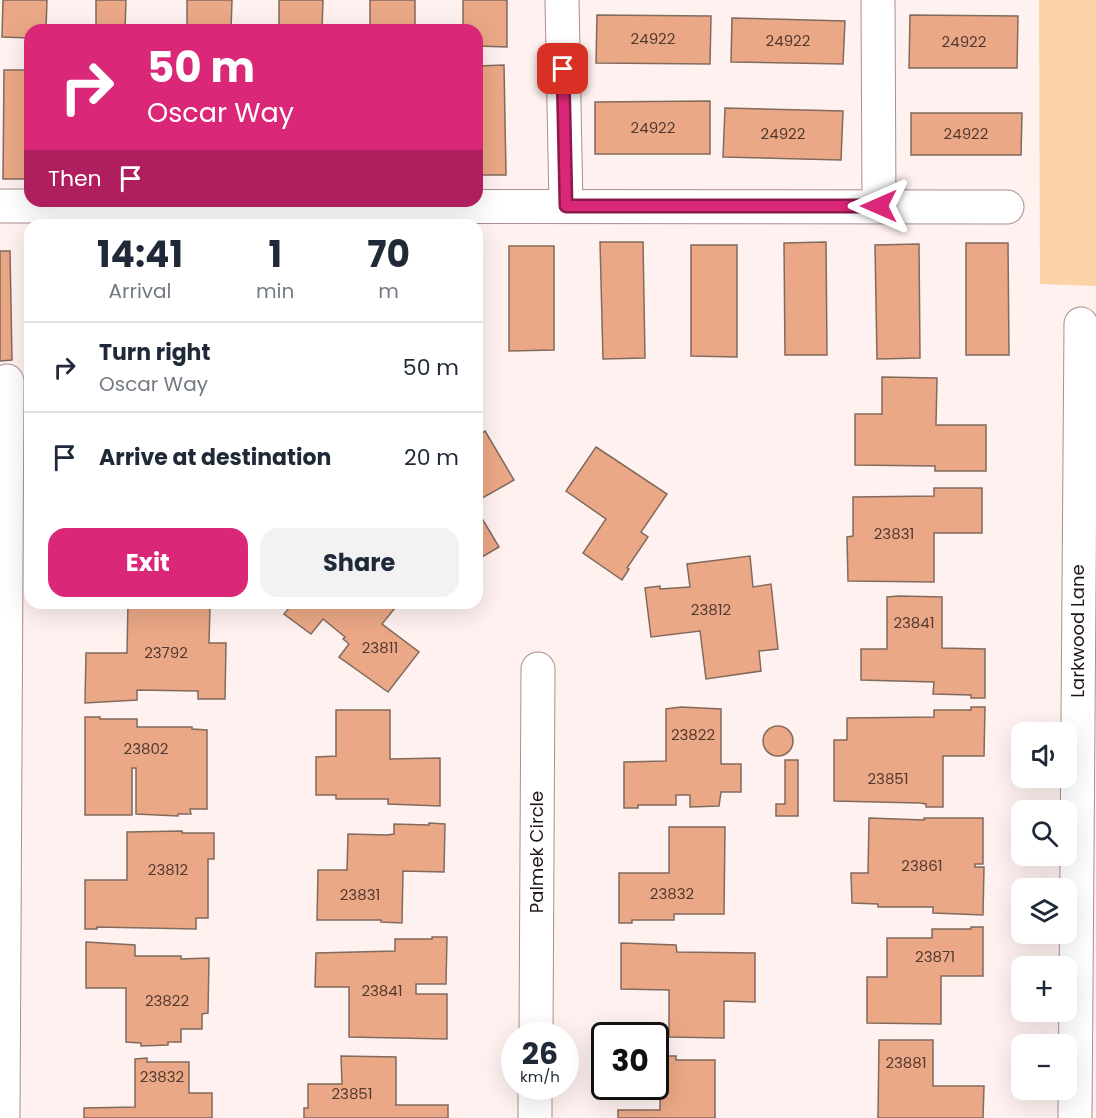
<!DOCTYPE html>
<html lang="en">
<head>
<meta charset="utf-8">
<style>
  :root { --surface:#fff; --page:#f2f2f3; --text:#1f2937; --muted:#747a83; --line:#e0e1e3; --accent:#db2777 }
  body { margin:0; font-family:Poppins,sans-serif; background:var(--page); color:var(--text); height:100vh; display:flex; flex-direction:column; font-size:22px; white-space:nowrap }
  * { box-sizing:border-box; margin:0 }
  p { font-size:20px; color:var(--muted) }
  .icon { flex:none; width:33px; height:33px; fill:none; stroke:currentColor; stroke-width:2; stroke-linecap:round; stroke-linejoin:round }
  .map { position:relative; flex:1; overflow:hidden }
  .panel { position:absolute; left:24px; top:219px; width:459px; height:390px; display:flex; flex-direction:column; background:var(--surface); border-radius:18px; box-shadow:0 6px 24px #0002 }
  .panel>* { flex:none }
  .hud { position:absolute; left:24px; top:24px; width:459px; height:183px; border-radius:18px; box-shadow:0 6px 24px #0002; background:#db2777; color:#fff; overflow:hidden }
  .controls { position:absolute; left:1011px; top:722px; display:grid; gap:12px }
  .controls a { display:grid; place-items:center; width:66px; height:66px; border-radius:12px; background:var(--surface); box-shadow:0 6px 24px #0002; font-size:30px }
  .speed { position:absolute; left:501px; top:1022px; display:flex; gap:12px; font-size:30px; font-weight:700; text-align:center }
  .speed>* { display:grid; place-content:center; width:78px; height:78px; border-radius:50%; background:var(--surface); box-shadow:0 6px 24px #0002; line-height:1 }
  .speed small { font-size:15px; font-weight:400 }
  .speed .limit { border:3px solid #111; border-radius:9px; background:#fff; color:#111 }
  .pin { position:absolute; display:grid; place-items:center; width:51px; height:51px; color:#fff; margin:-26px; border-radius:12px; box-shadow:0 3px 9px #0006 }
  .me { position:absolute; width:66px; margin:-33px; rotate:270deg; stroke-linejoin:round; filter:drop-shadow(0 0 4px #0008) }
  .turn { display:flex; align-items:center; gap:21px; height:126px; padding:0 24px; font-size:27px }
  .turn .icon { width:78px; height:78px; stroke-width:2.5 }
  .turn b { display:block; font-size:42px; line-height:51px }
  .then { display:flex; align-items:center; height:57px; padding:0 24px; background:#0003; gap:12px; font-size:22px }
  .eta { display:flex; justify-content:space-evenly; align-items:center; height:102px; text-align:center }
  .eta b { font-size:36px; font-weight:700; line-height:42px }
  .primary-button { display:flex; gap:12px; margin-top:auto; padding:12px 24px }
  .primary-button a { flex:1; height:69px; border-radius:18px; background:var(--accent); color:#fff; font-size:24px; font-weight:700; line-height:69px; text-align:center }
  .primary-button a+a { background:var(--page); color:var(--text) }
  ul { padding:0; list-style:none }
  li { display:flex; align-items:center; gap:18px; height:90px; padding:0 24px; border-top:2px solid var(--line) }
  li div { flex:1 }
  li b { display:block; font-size:22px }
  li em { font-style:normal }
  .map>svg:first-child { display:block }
  .green { fill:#fad4a6 }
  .building { fill:#eba886; stroke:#826a5d; stroke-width:1.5 }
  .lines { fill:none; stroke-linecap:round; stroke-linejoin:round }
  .minor-casing { stroke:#ac8f8c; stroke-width:35 }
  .minor { stroke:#fff; stroke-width:33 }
  .route-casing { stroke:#8e194d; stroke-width:15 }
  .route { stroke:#db2777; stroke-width:10 }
  .labels { text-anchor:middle; stroke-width:5; stroke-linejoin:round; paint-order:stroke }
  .number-label { font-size:15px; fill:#523930 }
  .street-label { font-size:18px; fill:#1f1413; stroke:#fff }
</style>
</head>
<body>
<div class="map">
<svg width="1096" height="1118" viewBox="0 0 1096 1118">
  <rect width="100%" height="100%" fill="#fef1ef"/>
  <polygon class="green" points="1039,0 1096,0 1096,286 1040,284"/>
  <g class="building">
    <polygon points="3,0 47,0 46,30 30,30 30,38 2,37"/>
    <polygon points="96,0 126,0 125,30 96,30"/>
    <polygon points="187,0 232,0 231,30 187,30"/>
    <polygon points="279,0 323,0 322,30 279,30"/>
    <rect x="370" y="0" width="45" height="30"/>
    <polygon points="463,0 507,0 507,47 477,46 477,30 463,30"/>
    <polygon points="597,15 711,16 710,64 596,63"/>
    <polygon points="910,15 1018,16 1017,68 909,68"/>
    <polygon points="732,18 845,21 843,64 731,62"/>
    <polygon points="504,65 506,175 477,175 477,66"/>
    <polygon points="4,70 30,70 30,179 3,179"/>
    <polygon points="710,101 710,154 595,154 595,102"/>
    <polygon points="725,108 843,111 841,160 723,157"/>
    <polygon points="911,113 1022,113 1021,155 911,155"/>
    <polygon points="600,242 643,242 645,358 603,359"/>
    <polygon points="826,242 827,355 785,355 784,243"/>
    <polygon points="966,243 1008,243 1009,355 966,355"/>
    <polygon points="919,244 920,358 877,359 875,245"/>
    <polygon points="691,245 737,245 737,357 691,356"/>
    <polygon points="509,246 554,246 554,350 509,351"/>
    <polygon points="0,251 10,251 12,360 0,361"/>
    <polygon points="882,377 937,378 936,425 986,425 986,471 935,471 935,466 855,465 855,414 882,414"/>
    <polygon points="485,431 514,480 477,501 477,436"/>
    <polygon points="596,447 667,494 641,532 648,537 627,568 629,569 622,580 583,553 606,519 566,491"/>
    <polygon points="934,488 982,488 982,533 934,533 934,582 848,581 847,537 853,536 853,497 934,496"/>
    <polygon points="477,510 499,547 477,560"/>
    <polygon points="750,556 753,587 771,584 778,649 759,651 761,671 706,679 700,631 651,637 645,588 660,586 660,589 690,587 687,564"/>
    <polygon points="899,596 942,597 942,648 985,649 985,698 971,698 971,695 933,694 934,682 861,680 861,649 887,649 887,597"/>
    <polygon points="128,603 141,603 141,606 210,607 209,643 226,643 225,699 198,699 198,691 137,690 137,700 85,703 86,653 127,653"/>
    <polygon points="293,603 399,603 382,624 419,652 388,692 339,657 349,644 343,639 345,637 323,619 311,634 284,614"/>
    <polygon points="681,707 721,709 721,764 741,764 741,792 721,792 719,806 690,807 690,795 676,795 676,805 638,805 638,808 624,808 624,762 666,761 666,709"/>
    <polygon points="971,707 985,707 984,756 943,756 943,807 926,807 926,804 920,803 834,801 834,740 847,740 847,718 934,717 934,710 971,710"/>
    <polygon points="336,710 390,710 390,759 440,758 440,806 388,804 388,799 336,799 336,795 316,795 316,757 336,756"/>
    <polygon points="85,717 100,717 100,719 137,719 137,727 192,727 192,729 207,730 207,809 190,809 191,814 178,814 178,816 136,814 136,768 132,768 132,815 85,815"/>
    <circle cx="778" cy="741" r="15"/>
    <polygon points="785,760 798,760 798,816 776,816 776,804 785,804"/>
    <polygon points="869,818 924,820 924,818 983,818 983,864 975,864 975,867 984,867 983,915 933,913 933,907 878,907 878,904 852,903 851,873 868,873"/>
    <polygon points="429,823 445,824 444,872 403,871 402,923 381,922 381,920 317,920 318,870 347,870 348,834 387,835 394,834 394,824 429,825"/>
    <polygon points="669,827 725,827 724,914 674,914 674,920 632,920 632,923 619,923 619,873 669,873"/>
    <polygon points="182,831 182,833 214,833 214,859 208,859 208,918 196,918 196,929 97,927 97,929 85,929 85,880 127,880 127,832"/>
    <polygon points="971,927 983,927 983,976 941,976 941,1024 867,1023 867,977 887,977 887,938 932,938 932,929 971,929"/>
    <polygon points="432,937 447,937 446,984 416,984 416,994 447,994 447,1039 349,1037 349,987 315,987 316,953 395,951 395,939 432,939"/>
    <polygon points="86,942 135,945 135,956 181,956 181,959 209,958 208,1013 202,1014 202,1029 181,1029 181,1042 168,1042 168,1045 141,1046 141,1043 126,1042 126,988 86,988"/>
    <polygon points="621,943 676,945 677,952 755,953 755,1002 724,1001 724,1038 669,1037 669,990 621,989"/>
    <polygon points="879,1040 933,1040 933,1086 984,1086 983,1118 878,1118"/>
    <polygon points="341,1056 396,1057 396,1105 448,1105 448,1118 304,1118 304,1108 308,1108 308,1084 342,1084"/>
    <polygon points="660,1056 676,1056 676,1060 715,1060 715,1118 618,1118 618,1110 660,1110"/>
    <polygon points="147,1058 147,1062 189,1062 189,1093 212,1093 212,1118 84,1118 84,1108 135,1107 135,1059"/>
  </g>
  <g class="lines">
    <defs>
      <g id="minor">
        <polyline points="562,0 566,206"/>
        <polyline points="878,0 879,206"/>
        <polyline points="0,206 1007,207"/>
        <polyline points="536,1035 538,669"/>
        <polyline points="3,1118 7,381"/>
        <polyline points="535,1118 535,1086"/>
        <polyline points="1075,1118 1081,324"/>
      </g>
    </defs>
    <use href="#minor" class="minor-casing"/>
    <use href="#minor" class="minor"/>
  </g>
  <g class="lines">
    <defs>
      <polyline id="route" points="563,69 566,206 879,206"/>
    </defs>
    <use href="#route" class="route-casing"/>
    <use href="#route" class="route"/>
  </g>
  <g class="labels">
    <g class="number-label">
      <text x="653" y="44">24922</text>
      <text x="788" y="46">24922</text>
      <text x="964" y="47">24922</text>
      <text x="653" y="133">24922</text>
      <text x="783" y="139">24922</text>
      <text x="966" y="139">24922</text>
      <text x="894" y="539">23831</text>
      <text x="711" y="615">23812</text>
      <text x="914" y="628">23841</text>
      <text x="380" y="653">23811</text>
      <text x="166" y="658">23792</text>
      <text x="693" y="740">23822</text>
      <text x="146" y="754">23802</text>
      <text x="888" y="784">23851</text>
      <text x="922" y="871">23861</text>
      <text x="168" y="875">23812</text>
      <text x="672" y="899">23832</text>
      <text x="360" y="900">23831</text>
      <text x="935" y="962">23871</text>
      <text x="382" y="996">23841</text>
      <text x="167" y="1006">23822</text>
      <text x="906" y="1068">23881</text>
      <text x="162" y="1082">23832</text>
      <text x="352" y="1099">23851</text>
    </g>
    <g class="street-label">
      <text transform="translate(1078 631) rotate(-90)" y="6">Larkwood Lane</text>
      <text transform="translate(537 852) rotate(-90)" y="6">Palmek Circle</text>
    </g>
  </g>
</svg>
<div class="controls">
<a><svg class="icon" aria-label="sound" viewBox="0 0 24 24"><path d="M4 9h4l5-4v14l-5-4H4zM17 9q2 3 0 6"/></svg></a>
<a><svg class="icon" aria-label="search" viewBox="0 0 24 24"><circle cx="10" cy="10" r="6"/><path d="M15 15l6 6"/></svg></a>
<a><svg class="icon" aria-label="layers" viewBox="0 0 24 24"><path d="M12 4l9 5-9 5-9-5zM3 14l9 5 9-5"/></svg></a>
<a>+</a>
<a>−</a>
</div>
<div class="speed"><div>26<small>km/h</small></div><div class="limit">30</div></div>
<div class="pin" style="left:563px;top:69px;background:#d93025"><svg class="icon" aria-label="arrive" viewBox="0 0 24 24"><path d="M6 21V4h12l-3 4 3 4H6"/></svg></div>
<svg class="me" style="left:879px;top:206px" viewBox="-20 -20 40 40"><path d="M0-17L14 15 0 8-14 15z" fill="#db2777" stroke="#fff" stroke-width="4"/></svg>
<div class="hud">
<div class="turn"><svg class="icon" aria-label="right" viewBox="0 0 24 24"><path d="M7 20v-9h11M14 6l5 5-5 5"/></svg><div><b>50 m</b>Oscar Way</div></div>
<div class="then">Then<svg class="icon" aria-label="arrive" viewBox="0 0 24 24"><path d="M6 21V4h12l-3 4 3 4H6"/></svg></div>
</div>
<section class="panel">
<div class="eta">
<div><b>14:41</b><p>Arrival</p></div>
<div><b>1</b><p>min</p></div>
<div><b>70</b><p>m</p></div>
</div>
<ul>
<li><svg class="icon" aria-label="right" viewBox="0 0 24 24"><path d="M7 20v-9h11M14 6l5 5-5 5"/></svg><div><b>Turn right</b><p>Oscar Way</p></div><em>50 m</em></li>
<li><svg class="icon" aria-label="arrive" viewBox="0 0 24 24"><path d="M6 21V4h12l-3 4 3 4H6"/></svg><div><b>Arrive at destination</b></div><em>20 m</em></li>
</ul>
<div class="primary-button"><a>Exit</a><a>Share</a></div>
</section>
</div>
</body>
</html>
